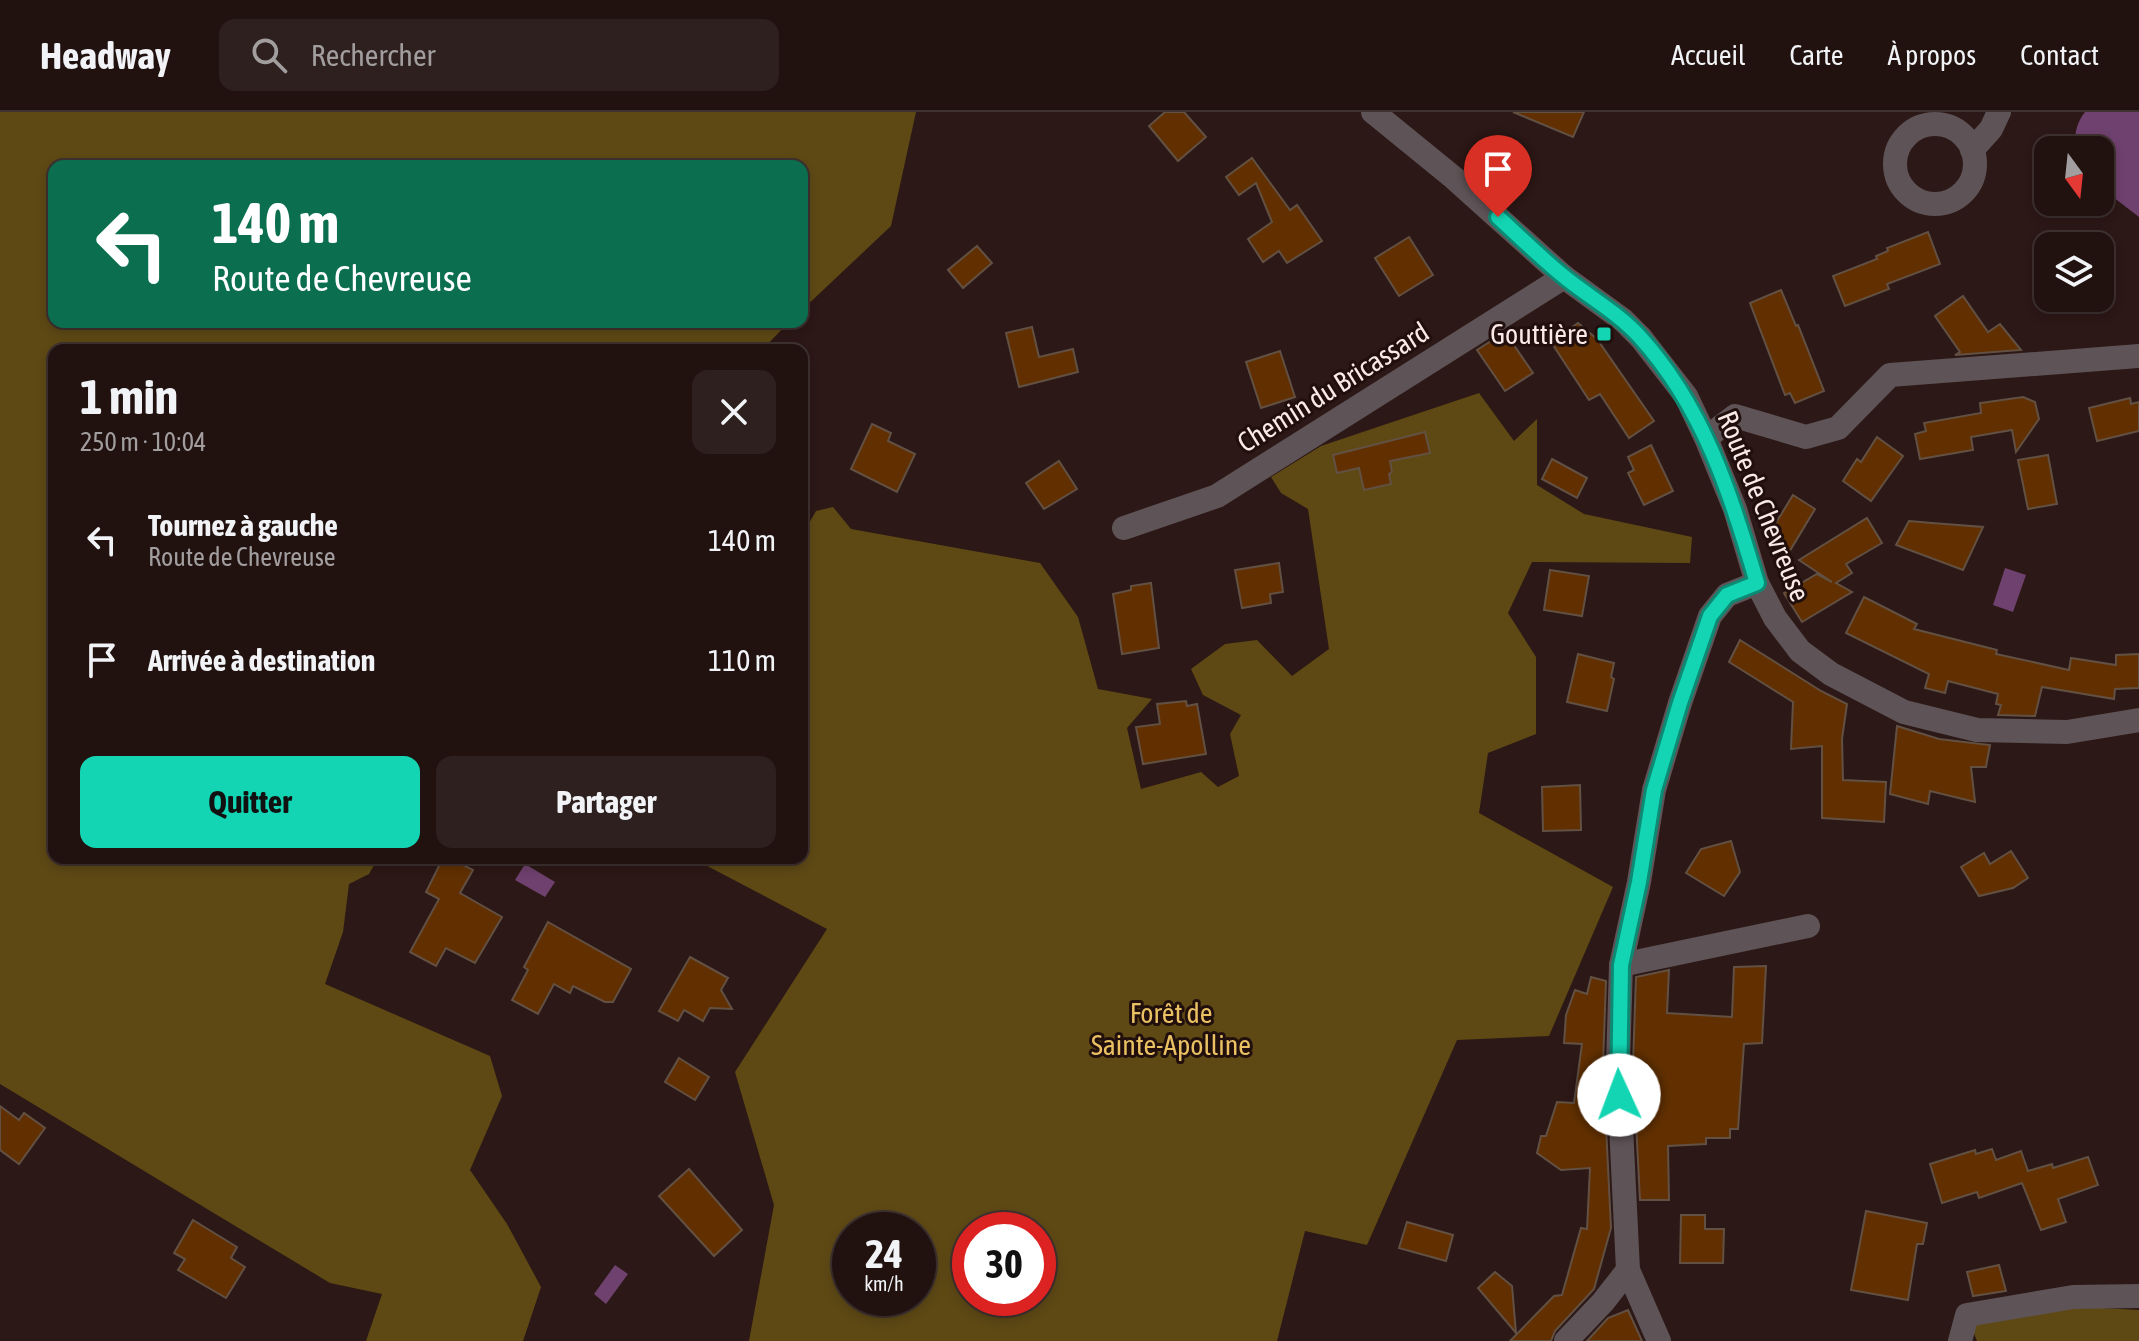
<!DOCTYPE html>
<html lang="fr">
<head>
<meta charset="utf-8">
<style>
  :root { --surface:#211210; --page:#2d201e; --text:#f1f3f6; --muted:#a29e9f; --line:#3e3230; --accent:#13d5b3 }
  body { margin:0; font-family:"Asap Condensed",sans-serif; background:var(--page); color:var(--text); height:100vh; display:flex; flex-direction:column; font-size:30px; white-space:nowrap }
  * { box-sizing:border-box; margin:0 }
  p { font-size:26px; color:var(--muted) }
  .icon { flex:none; width:44px; height:44px; fill:none; stroke:currentColor; stroke-width:2; stroke-linecap:round; stroke-linejoin:round }
  .map { position:relative; flex:1; overflow:hidden }
  .panel { position:absolute; left:48px; top:232px; width:760px; height:520px; display:flex; flex-direction:column; background:var(--surface); border-radius:16px; box-shadow:0 4px 12px #0003,0 0 0 2px var(--line) }
  .panel>* { flex:none }
  .hud { position:absolute; left:48px; top:48px; width:760px; height:168px; border-radius:16px; box-shadow:0 4px 12px #0003,0 0 0 2px var(--line); background:#0b6e4f; color:#fff; overflow:hidden }
  .needle { width:52px; rotate:165deg }
  .controls { position:absolute; left:2034px; top:24px; display:grid; gap:16px }
  .controls a { display:grid; place-items:center; width:80px; height:80px; border-radius:16px; background:var(--surface); box-shadow:0 4px 12px #0003,0 0 0 2px var(--line); font-size:40px }
  .speed { position:absolute; left:832px; top:1100px; display:flex; gap:16px; font-size:40px; font-weight:700; text-align:center }
  .speed>* { display:grid; place-content:center; width:104px; height:104px; border-radius:50%; background:var(--surface); box-shadow:0 4px 12px #0003,0 0 0 2px var(--line); line-height:1 }
  .speed small { font-size:20px; font-weight:400 }
  .speed .limit { border:12px solid #d22; background:#fff; color:#111 }
  .pin { position:absolute; display:grid; place-items:center; width:68px; height:68px; color:#fff; margin:-82px -34px; border-radius:50% 50% 50% 0; rotate:-45deg; box-shadow:0 0 8px #0007 }
  .pin .icon { rotate:45deg }
  .me { position:absolute; width:88px; margin:-44px; rotate:358deg; stroke-linejoin:round; filter:drop-shadow(0 0 6px #0008) }
  .turn { display:flex; align-items:center; gap:28px; height:168px; padding:0 32px; font-size:36px }
  .turn .icon { width:104px; height:104px; stroke-width:2.5 }
  .turn b { display:block; font-size:56px; line-height:68px }
  .round { display:grid; place-items:center; flex:none; width:84px; height:84px; border-radius:16px; background:var(--page) }
  .overview { display:flex; align-items:center; justify-content:space-between; height:136px; padding:0 32px }
  h1 { font-size:48px; font-weight:700; line-height:60px }
  .button { display:flex; gap:16px; margin-top:auto; padding:16px 32px }
  .button a { flex:1; height:92px; border-radius:16px; background:var(--accent); color:#111; font-size:32px; font-weight:700; line-height:92px; text-align:center }
  .button a+a { background:var(--page); color:var(--text) }
  ul { padding:0; list-style:none }
  li { display:flex; align-items:center; gap:24px; height:120px; padding:0 32px }
  li div { flex:1 }
  li b { display:block; font-size:30px }
  li em { font-style:normal }
  header { display:flex; align-items:center; gap:48px; box-sizing:border-box; height:112px; padding:0 40px; background:var(--surface); border-bottom:2px solid var(--line) }
  header strong { font-size:38px }
  nav { display:flex; gap:44px; margin-inline-start:auto; font-size:28px }
  .search { width:560px; height:72px; background:var(--page); display:flex; align-items:center; gap:20px; box-sizing:border-box; padding:0 28px; border-radius:16px; color:var(--muted); font-size:30px }
  .map>svg:first-child { display:block }
  .forest { fill:#5e4915; fill-rule:evenodd }
  .water { fill:#6f416e }
  .building { fill:#623000; stroke:#625043; stroke-width:2 }
  .lines { fill:none; stroke-linecap:round; stroke-linejoin:round }
  .minor { stroke:#5e5356; stroke-width:24 }
  .route-casing { stroke:#0c8a74; stroke-width:20 }
  .route { stroke:#13d5b3; stroke-width:14 }
  .poi-dot { fill:#13d5b3; stroke:#210f0d; stroke-width:3 }
  .labels { text-anchor:middle; stroke-width:6; stroke-linejoin:round; paint-order:stroke }
  .poi-label { font-size:28px; fill:#f9eae8; stroke:#210f0d; text-anchor:end }
  .street-label { font-size:28px; fill:#f9eae8; stroke:#210f0d }
  .park-label { font-size:28px; fill:#e9c163; stroke:#210f0d }
</style>
</head>
<body>
<header>
<strong>Headway</strong>
<div class="search"><svg class="icon" aria-label="search" viewBox="0 0 24 24"><circle cx="10" cy="10" r="6"/><path d="M15 15l6 6"/></svg>Rechercher</div>
<nav><a>Accueil</a><a>Carte</a><a>À propos</a><a>Contact</a></nav>
</header>
<div class="map">
<svg width="2139" height="1229" viewBox="0 0 2139 1229">
  <rect width="100%" height="100%" fill="#2c1816"/>
  <g class="forest">
    <polygon points="0,0 916,0 891,114 802,198 802,54 54,54 54,210 789,210 762,238 54,238 54,746 378,746 369,762 349,772 343,820 325,872 490,944 502,984 470,1058 507,1112 541,1175 523,1229 366,1229 382,1182 330,1171 0,972"/>
    <path d="M1479 281 1514 329 1537 307V373L1584 402 1692 425 1690 451 1532 450 1508 501 1536 545V622L1488 641 1479 701 1613 775 1549 924 1457 928 1367 1133 1305 1119 1277 1229H749L774 1093 735 960 827 817 692 746H802V413H808L816 399 833 395 851 417 1040 451 1078 505 1098 577 1152 587 1127 616 1141 677 1201 660 1218 675 1239 664 1230 622 1241 603 1203 583 1191 557 1225 532 1257 528 1292 564 1329 537 1308 397 1281 381 1271 365 1321 334ZM850 1118H918V1186H850ZM970 1118H1038V1186H970Z"/>
    <polygon points="2063,1194 2139,1198 2139,1229 1977,1229 1971,1214"/>
  </g>
  <g class="water">
    <path d="M2085 0H2139V105L2100 75V38H2078C2072 26 2077 10 2085 0Z"/>
    <polygon points="2005,456 2026,463 2013,500 1993,493"/>
    <polygon points="525,752 555,770 545,785 515,768"/>
    <polygon points="615,1153 628,1162 606,1192 594,1182"/>
  </g>
  <g class="building">
    <polygon points="1165,0 1184,0 1206,25 1178,49 1149,14"/>
    <polygon points="1513,0 1584,0 1573,25"/>
    <polygon points="1252,46 1290,98 1297,93 1322,129 1287,151 1279,139 1263,150 1248,127 1272,110 1256,71 1239,83 1226,65"/>
    <polygon points="1928,120 1940,152 1887,172 1889,177 1845,194 1833,164 1877,147 1876,144 1888,139 1887,136"/>
    <polygon points="1409,125 1433,163 1399,184 1375,146"/>
    <polygon points="977,134 992,151 963,176 948,158"/>
    <polygon points="1781,178 1796,214 1798,213 1824,279 1795,291 1790,281 1785,283 1750,191"/>
    <polygon points="1963,184 1988,220 2000,212 2021,238 1955,243 1960,240 1935,204"/>
    <polygon points="1578,211 1597,227 1654,309 1629,326 1600,282 1589,288 1551,230"/>
    <polygon points="1032,215 1039,245 1073,237 1078,260 1019,275 1006,221"/>
    <polygon points="1505,220 1533,261 1505,279 1477,238"/>
    <polygon points="1280,239 1295,285 1261,296 1246,250"/>
    <polygon points="2023,285 2035,290 2039,307 2016,340 2012,318 1971,325 1973,338 1920,347 1915,322 1926,319 1924,311 1981,301 1980,291"/>
    <polygon points="2130,286 2131,292 2139,290 2139,319 2097,329 2089,296"/>
    <polygon points="872,312 891,321 888,329 915,342 897,380 851,357"/>
    <polygon points="1425,320 1430,341 1390,349 1392,360 1389,362 1391,372 1364,378 1359,356 1337,361 1333,343"/>
    <polygon points="1877,325 1903,344 1871,389 1843,369 1857,347 1861,350"/>
    <polygon points="1651,333 1673,379 1644,393 1628,361 1634,358 1628,345"/>
    <polygon points="2048,343 2057,392 2028,397 2018,348"/>
    <polygon points="1552,347 1587,366 1577,386 1542,367"/>
    <polygon points="1059,349 1077,377 1044,397 1026,371"/>
    <polygon points="1793,383 1815,397 1788,442 1766,427"/>
    <polygon points="1867,406 1882,431 1846,452 1852,461 1836,471 1852,480 1802,510 1784,481 1817,462 1832,470 1799,448"/>
    <polygon points="1909,409 1932,411 1983,415 1963,458 1896,433"/>
    <polygon points="1279,451 1283,480 1270,482 1271,491 1242,496 1235,458"/>
    <polygon points="1550,458 1589,464 1582,504 1544,498"/>
    <polygon points="1151,471 1159,536 1122,542 1113,482 1131,478 1131,474"/>
    <polygon points="1864,485 1917,512 1914,517 1997,538 1996,542 2069,558 2071,546 2116,553 2116,543 2139,542 2139,576 2115,577 2114,587 2042,575 2035,604 1998,603 2001,593 1996,592 1998,582 1948,569 1945,581 1925,576 1929,562 1846,521"/>
    <polygon points="1740,528 1821,579 1847,592 1842,627 1843,668 1886,670 1884,710 1822,706 1822,634 1791,637 1793,590 1729,550"/>
    <polygon points="1578,542 1614,551 1611,565 1614,567 1607,599 1567,590"/>
    <polygon points="1186,589 1187,594 1197,592 1206,642 1143,652 1136,615 1160,612 1157,592"/>
    <polygon points="1897,614 1939,627 1990,633 1986,655 1971,655 1975,690 1930,679 1928,692 1890,682"/>
    <polygon points="1580,673 1581,718 1543,719 1542,675"/>
    <polygon points="1731,729 1740,760 1724,784 1686,761 1701,737"/>
    <polygon points="2011,739 2028,766 2013,776 1979,784 1961,755 1984,741 1990,752"/>
    <polygon points="443,746 449,746 473,758 460,781 502,805 475,851 446,836 436,854 410,840 439,787 426,780"/>
    <polygon points="548,810 631,857 613,890 605,890 573,874 570,881 554,872 538,902 512,888 528,858 524,855"/>
    <polygon points="690,845 728,866 721,878 732,897 710,896 703,909 684,898 678,909 659,899"/>
    <polygon points="1766,854 1762,931 1744,932 1738,1017 1730,1017 1730,1026 1706,1026 1706,1032 1668,1034 1669,1088 1640,1088 1633,952 1636,865 1669,858 1667,901 1732,905 1734,855"/>
    <polygon points="1591,865 1606,869 1603,953 1611,1116 1594,1177 1555,1219 1551,1229 1510,1229 1554,1184 1562,1183 1581,1116 1587,1117 1590,1056 1561,1058 1537,1041 1541,1024 1546,1024 1557,990 1574,991 1582,932 1564,931 1566,903 1575,878 1587,882"/>
    <polygon points="679,946 709,965 695,988 665,970"/>
    <polygon points="0,994 19,1008 24,1001 45,1016 19,1052 0,1038"/>
    <polygon points="1992,1037 1996,1048 2021,1039 2028,1059 2052,1052 2053,1056 2088,1045 2098,1073 2058,1087 2066,1110 2041,1118 2022,1071 1979,1086 1977,1080 1942,1091 1930,1052 1975,1038 1976,1042"/>
    <polygon points="689,1057 742,1118 714,1144 659,1084"/>
    <polygon points="1866,1099 1927,1111 1923,1132 1917,1132 1908,1188 1851,1178"/>
    <polygon points="1681,1103 1705,1103 1705,1117 1724,1117 1723,1151 1680,1151"/>
    <polygon points="193,1108 237,1135 231,1146 245,1155 226,1186 178,1158 185,1147 174,1141"/>
    <polygon points="1407,1110 1453,1123 1446,1149 1399,1136"/>
    <polygon points="1999,1153 2006,1179 1973,1184 1967,1160"/>
    <polygon points="1495,1160 1512,1174 1516,1221 1478,1176"/>
    <polygon points="1628,1198 1642,1229 1587,1229 1608,1206"/>
  </g>
  <g class="lines">
    <g class="minor">
      <polyline points="1373,0 1454,66 1564,165 1623,208 1641,226 1686,284 1706,326 1735,397 1757,471 1775,506 1800,539 1831,562 1904,600 1977,618 2067,620 2139,608"/>
      <circle cx="1935" cy="52" r="40"/>
      <polyline points="1972,38 1991,17 1999,0"/>
      <polyline points="1706,326 1735,304 1806,325 1838,316 1890,263 2139,244"/>
      <polyline points="1124,416 1217,384 1564,165"/>
      <polyline points="1621,853 1808,814"/>
      <polyline points="1566,1229 1603,1190 1628,1158"/>
      <polyline points="1659,1229 1628,1158 1618,952 1621,853 1639,770 1654,678 1680,591 1710,504 1727,483 1757,471"/>
      <polyline points="1960,1229 1967,1203 2073,1185 2139,1184"/>
    </g>
  </g>
  <g class="lines">
    <defs>
      <path id="route" d="M1498 105C1521 126 1543 148 1567 167 1591 186 1619 202 1639 224 1703 294 1731 382 1757 471L1727 483 1710 504 1680 591 1654 678 1639 770 1621 853 1619 983"/>
    </defs>
    <use href="#route" class="route-casing"/>
    <use href="#route" class="route"/>
  </g>
  <rect class="poi-dot" x="1596" y="214" width="16" height="16" rx="4"/>
  <g class="labels">
    <g class="poi-label">
      <text x="1588" y="232">Gouttière</text>
    </g>
    <g class="street-label">
      <text transform="translate(1333 275) rotate(-32)" y="10">Chemin du Bricassard</text>
      <text transform="translate(1764 394) rotate(68)" y="10">Route de Chevreuse</text>
    </g>
    <g class="park-label">
      <text x="1171" y="911">Forêt de<tspan x="1171" dy="32">Sainte-Apolline</tspan></text>
    </g>
  </g>
</svg>
<div class="controls">
<a><svg class="needle" viewBox="-14 -14 28 28"><path d="M0-13l5 13h-10z" fill="#e53935"/><path d="M0 13l5-13h-10z" fill="#a29e9f"/></svg></a>
<a><svg class="icon" aria-label="layers" viewBox="0 0 24 24"><path d="M12 4l9 5-9 5-9-5zM3 14l9 5 9-5"/></svg></a>
</div>
<div class="speed"><div>24<small>km/h</small></div><div class="limit">30</div></div>
<div class="pin" style="left:1498px;top:105px;background:#d93025"><svg class="icon" aria-label="arrive" viewBox="0 0 24 24"><path d="M6 21V4h12l-3 4 3 4H6"/></svg></div>
<svg class="me" style="left:1619px;top:983px" viewBox="-20 -20 40 40"><circle r="19" fill="#fff"/><path d="M0-13L10 11 0 6-10 11z" fill="#13d5b3"/></svg>
<div class="hud">
<div class="turn"><svg class="icon" aria-label="left" viewBox="0 0 24 24"><path d="M17 20v-9H6M10 6l-5 5 5 5"/></svg><div><b>140 m</b>Route de Chevreuse</div></div>
</div>
<section class="panel">
<div class="overview"><div><h1>1 min</h1><p>250 m · 10:04</p></div><a class="round"><svg class="icon" aria-label="close" viewBox="0 0 24 24"><path d="M6 6l12 12M18 6L6 18"/></svg></a></div>
<ul>
<li><svg class="icon" aria-label="left" viewBox="0 0 24 24"><path d="M17 20v-9H6M10 6l-5 5 5 5"/></svg><div><b>Tournez à gauche</b><p>Route de Chevreuse</p></div><em>140 m</em></li>
<li><svg class="icon" aria-label="arrive" viewBox="0 0 24 24"><path d="M6 21V4h12l-3 4 3 4H6"/></svg><div><b>Arrivée à destination</b></div><em>110 m</em></li>
</ul>
<div class="button"><a>Quitter</a><a>Partager</a></div>
</section>
</div>
</body>
</html>
